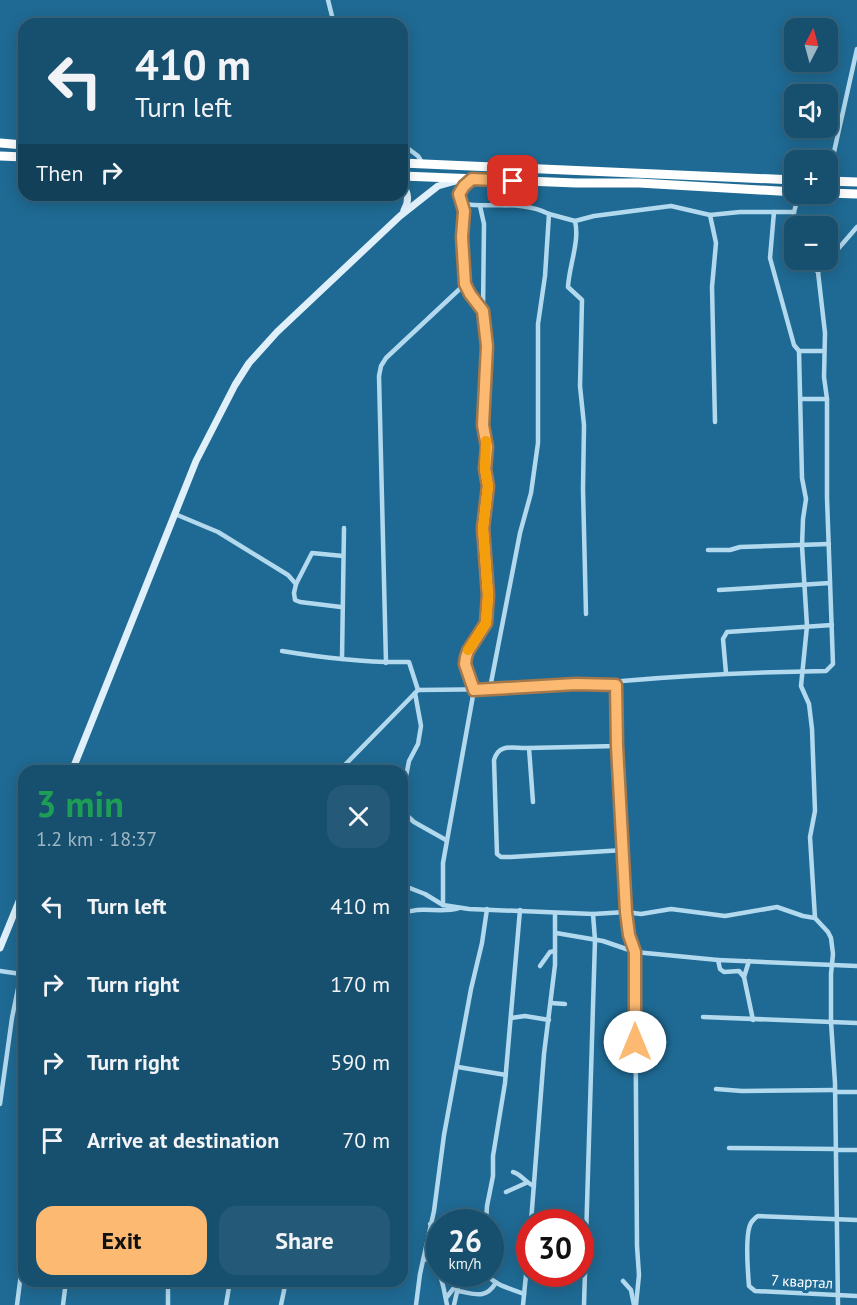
<!DOCTYPE html>
<html lang="en">
<head>
<meta charset="utf-8">
<style>
  :root { --surface:#17506f; --page:#245a77; --text:#f1f3f6; --muted:#9eb5c3; --line:#366782; --accent:#fcb972 }
  body { margin:0; font-family:"PT Sans",sans-serif; background:var(--page); color:var(--text); height:100vh; display:flex; flex-direction:column; font-size:22px; white-space:nowrap }
  * { box-sizing:border-box; margin:0 }
  p { font-size:20px; color:var(--muted) }
  .icon { flex:none; width:33px; height:33px; fill:none; stroke:currentColor; stroke-width:2; stroke-linecap:round; stroke-linejoin:round }
  .map { position:relative; flex:1; overflow:hidden }
  .side { position:absolute; left:18px; top:765px; width:390px; height:522px; display:flex; flex-direction:column; background:var(--surface); border-radius:18px; box-shadow:0 3px 15px #0003,0 0 0 2px var(--line) }
  .side>* { flex:none }
  .banner { position:absolute; left:18px; top:18px; width:390px; height:183px; border-radius:18px; box-shadow:0 3px 15px #0003,0 0 0 2px var(--line); background:#17506f; color:var(--text); overflow:hidden }
  .needle { width:39px; rotate:6deg }
  .controls { position:absolute; left:784px; top:18px; display:grid; gap:12px }
  .controls a { display:grid; place-items:center; width:54px; height:54px; border-radius:12px; background:var(--surface); box-shadow:0 3px 15px #0003,0 0 0 2px var(--line); font-size:30px }
  .speed { position:absolute; left:426px; top:1209px; display:flex; gap:12px; font-size:30px; font-weight:700; text-align:center }
  .speed>* { display:grid; place-content:center; width:78px; height:78px; border-radius:50%; background:var(--surface); box-shadow:0 3px 15px #0003,0 0 0 2px var(--line); line-height:1 }
  .speed small { font-size:15px; font-weight:400 }
  .speed .limit { border:9px solid #d22; background:#fff; color:#111 }
  .pin { position:absolute; display:grid; place-items:center; width:51px; height:51px; color:#fff; margin:-26px; border-radius:12px; box-shadow:0 3px 9px #0006 }
  .me { position:absolute; width:66px; margin:-33px; rotate:0deg; stroke-linejoin:round; filter:drop-shadow(0 0 4px #0008) }
  .turn { display:flex; align-items:center; gap:21px; height:126px; padding:0 18px; font-size:27px }
  .turn .icon { width:78px; height:78px; stroke-width:2.5 }
  .turn b { display:block; font-size:42px; line-height:51px }
  .then { display:flex; align-items:center; height:57px; padding:0 18px; background:#0003; gap:12px; font-size:22px }
  .round { display:grid; place-items:center; flex:none; width:63px; height:63px; border-radius:18px; background:var(--page) }
  .headline { display:flex; align-items:center; justify-content:space-between; height:102px; padding:0 18px }
  h1 { font-size:36px; font-weight:700; line-height:45px; color:#1e9e55 }
  .cta { display:flex; gap:12px; margin-top:auto; padding:12px 18px }
  .cta a { flex:1; height:69px; border-radius:18px; background:var(--accent); color:#111; font-size:24px; font-weight:700; line-height:69px; text-align:center }
  .cta a+a { background:var(--page); color:var(--text) }
  ul { padding:0; list-style:none }
  li { display:flex; align-items:center; gap:18px; height:78px; padding:0 18px }
  li div { flex:1 }
  li b { display:block; font-size:22px }
  li em { font-style:normal }
  .map>svg:first-child { display:block }
  .lines { fill:none; stroke-linecap:round; stroke-linejoin:round }
  .street { stroke:#b2d9ee; stroke-width:4.5 }
  .secondary { stroke:#dff0fa; stroke-width:7 }
  .highway { stroke:#fff; stroke-width:9 }
  .route-casing { stroke:#a4784a; stroke-width:15 }
  .route { stroke:#fcb972; stroke-width:10 }
  .slow { stroke:#f59e0b; stroke-width:10 }
  .labels { text-anchor:middle; stroke-width:6; stroke-linejoin:round; paint-order:stroke }
  .street-label { font-size:15px; fill:#fff; stroke:#1f6a94 }
</style>
</head>
<body>
<div class="map">
<svg width="857" height="1305" viewBox="0 0 857 1305">
  <rect width="100%" height="100%" fill="#1f6a94"/>
  <g class="lines">
    <g class="street">
      <polyline points="328,0 334,24"/>
      <polyline points="402,144 418,156 423,164"/>
      <polyline points="834,152 857,49"/>
      <path d="M471 179 464 186 459 194 463 204C491 208 523 200 549 214L545 276 538 324V443L531 493 520 533 490 688"/>
      <polyline points="460,200 464,211 462,237 465,284 470,294 483,311 487,346 483,425 487,447 485,469 488,485 483,528 488,595 486,623 468,651 466,657 465,664 474,690 443,863 443,905 469,909 593,914 595,940 584,1305"/>
      <polyline points="480,206 484,224 483,311"/>
      <polyline points="774,212 770,258 794,345 799,351 802,478 806,499 803,519 802,546 807,626 801,686 809,704 812,729 815,811 810,837 815,918 828,932 831,938 833,954 831,974 831,1022 835,1083 838,1305"/>
      <polyline points="549,214 575,221 594,216 671,206 710,215 740,212 794,212"/>
      <polyline points="710,215 716,243 712,287 715,422"/>
      <path d="M575 221C580 241 569 266 568 287L582 300 580 386 584 425 583 489 586 614"/>
      <polyline points="795,243 794,212 799,194"/>
      <polyline points="808,260 818,272"/>
      <polyline points="799,351 824,351"/>
      <polyline points="801,399 827,399"/>
      <polyline points="175,514 218,532 288,575 296,584 294,593 295,600 300,602 341,607"/>
      <polyline points="708,550 730,550 740,547 829,544"/>
      <polyline points="296,584 312,553 343,556"/>
      <polyline points="719,590 830,583"/>
      <path d="M282 651C324 658 366 663 409 662L418 690"/>
      <polyline points="342,659 344,528"/>
      <polyline points="386,663 379,376 381,366 386,358 465,284"/>
      <polyline points="726,673 723,639 727,632 832,625"/>
      <path d="M529 748C514 749 499 742 494 760L497 854 501 857H511L624 850"/>
      <polyline points="339,771 418,690 523,689 591,684 616,685"/>
      <polyline points="402,797 409,761 418,744 421,726 415,693"/>
      <polyline points="533,802 529,748 617,746"/>
      <polyline points="402,811 414,822 446,840"/>
      <polyline points="402,885 425,894 443,905"/>
      <path d="M402 914C420 905 440 914 459 908"/>
      <polyline points="593,914 626,912 641,914 671,909 725,916 777,907 803,916 815,918"/>
      <polyline points="556,933 603,941 635,952 718,960"/>
      <polyline points="540,966 550,952 555,951"/>
      <polyline points="0,971 21,974"/>
      <polyline points="744,977 749,961"/>
      <polyline points="551,1003 565,1004"/>
      <polyline points="703,1017 857,1023"/>
      <polyline points="511,1018 525,1016 549,1020"/>
      <polyline points="753,1020 744,977 739,971 724,972 720,969 718,960 857,966"/>
      <polyline points="458,1067 506,1075"/>
      <polyline points="716,1089 742,1091 835,1090"/>
      <polyline points="835,1092 857,1092"/>
      <polyline points="0,1104 12,1018 21,974"/>
      <polyline points="729,1148 836,1149"/>
      <polyline points="836,1150 857,1150"/>
      <path d="M513 1172C521 1174 526 1183 534 1186"/>
      <polyline points="506,1192 526,1183"/>
      <path d="M857 1220 758 1216C756 1217 752 1221 751 1223 745 1233 748 1274 749 1286L755 1291 857 1296"/>
      <polyline points="486,1222 487,1206 493,1176 493,1156 505,1083 520,910"/>
      <polyline points="531,1222 544,1054 555,965 555,913"/>
      <polyline points="430,1224 440,1226"/>
      <path d="M424 1258C442 1267 443 1286 447 1305"/>
      <path d="M486 1274C498 1287 507 1287 524 1294"/>
      <polyline points="168,1281 168,1305"/>
      <polyline points="623,1281 631,1290 634,1305"/>
      <path d="M457 1291C473 1293 485 1300 495 1284"/>
      <polyline points="446,1298 457,1284"/>
      <polyline points="17,1305 24,1250"/>
      <polyline points="63,1305 66,1281"/>
      <polyline points="226,1305 230,1281"/>
      <polyline points="281,1305 286,1281"/>
      <polyline points="416,1305 420,1274 434,1211 444,1135 471,989 482,943 487,909"/>
      <polyline points="454,1305 461,1274"/>
      <polyline points="523,1305 530,1235"/>
      <path d="M636 1305 639 1275 637 1246 635 952 629 935 626 912 617 746 616 685 622 681C690 675 758 672 826 671L833 664 827 498V399L824 377 825 333 818 272 857 227"/>
    </g>
    <g class="secondary">
      <path d="M402 185C409 192 409 202 404 210"/>
      <polyline points="72,771 196,461 235,385 249,363 277,332 400,216 438,186 456,181"/>
      <polyline points="0,948 24,889"/>
    </g>
    <g class="highway">
      <polyline points="0,143 24,145"/>
      <polyline points="0,156 24,157"/>
      <polyline points="402,163 795,180"/>
      <polyline points="402,176 576,183 639,183 795,192"/>
      <polyline points="828,181 857,182"/>
      <polyline points="828,193 857,194"/>
    </g>
  </g>
  <g class="lines">
    <defs>
      <polyline id="route" points="513,181 472,179 464,186 459,194 464,211 462,237 465,284 470,294 483,311 487,346 483,425 487,447 485,469 488,486 483,528 488,595 486,623 468,651 466,657 465,664 474,690 576,684 616,685 617,746 626,912 629,935 635,952 635,1042"/>
    </defs>
    <use href="#route" class="route-casing"/>
    <use href="#route" class="route"/>
    <polyline class="slow" points="468,650 486,623 488,595 483,528 488,486 485,469 486,441"/>
  </g>
  <g class="labels">
    <g class="street-label">
      <text transform="translate(802 1282) rotate(3)" y="5">7 квартал</text>
    </g>
  </g>
</svg>
<div class="controls">
<a><svg class="needle" viewBox="-14 -14 28 28"><path d="M0-13l5 13h-10z" fill="#e53935"/><path d="M0 13l5-13h-10z" fill="#9eb5c3"/></svg></a>
<a><svg class="icon" aria-label="sound" viewBox="0 0 24 24"><path d="M4 9h4l5-4v14l-5-4H4zM17 9q2 3 0 6"/></svg></a>
<a>+</a>
<a>−</a>
</div>
<div class="speed"><div>26<small>km/h</small></div><div class="limit">30</div></div>
<div class="pin" style="left:513px;top:181px;background:#d93025"><svg class="icon" aria-label="arrive" viewBox="0 0 24 24"><path d="M6 21V4h12l-3 4 3 4H6"/></svg></div>
<svg class="me" style="left:635px;top:1042px" viewBox="-20 -20 40 40"><circle r="19" fill="#fff"/><path d="M0-13L10 11 0 6-10 11z" fill="#fcb972"/></svg>
<div class="banner">
<div class="turn"><svg class="icon" aria-label="left" viewBox="0 0 24 24"><path d="M17 20v-9H6M10 6l-5 5 5 5"/></svg><div><b>410 m</b>Turn left</div></div>
<div class="then">Then<svg class="icon" aria-label="right" viewBox="0 0 24 24"><path d="M7 20v-9h11M14 6l5 5-5 5"/></svg></div>
</div>
<section class="side">
<div class="headline"><div><h1>3 min</h1><p>1.2 km · 18:37</p></div><a class="round"><svg class="icon" aria-label="close" viewBox="0 0 24 24"><path d="M6 6l12 12M18 6L6 18"/></svg></a></div>
<ul>
<li><svg class="icon" aria-label="left" viewBox="0 0 24 24"><path d="M17 20v-9H6M10 6l-5 5 5 5"/></svg><div><b>Turn left</b></div><em>410 m</em></li>
<li><svg class="icon" aria-label="right" viewBox="0 0 24 24"><path d="M7 20v-9h11M14 6l5 5-5 5"/></svg><div><b>Turn right</b></div><em>170 m</em></li>
<li><svg class="icon" aria-label="right" viewBox="0 0 24 24"><path d="M7 20v-9h11M14 6l5 5-5 5"/></svg><div><b>Turn right</b></div><em>590 m</em></li>
<li><svg class="icon" aria-label="arrive" viewBox="0 0 24 24"><path d="M6 21V4h12l-3 4 3 4H6"/></svg><div><b>Arrive at destination</b></div><em>70 m</em></li>
</ul>
<div class="cta"><a>Exit</a><a>Share</a></div>
</section>
</div>
</body>
</html>
